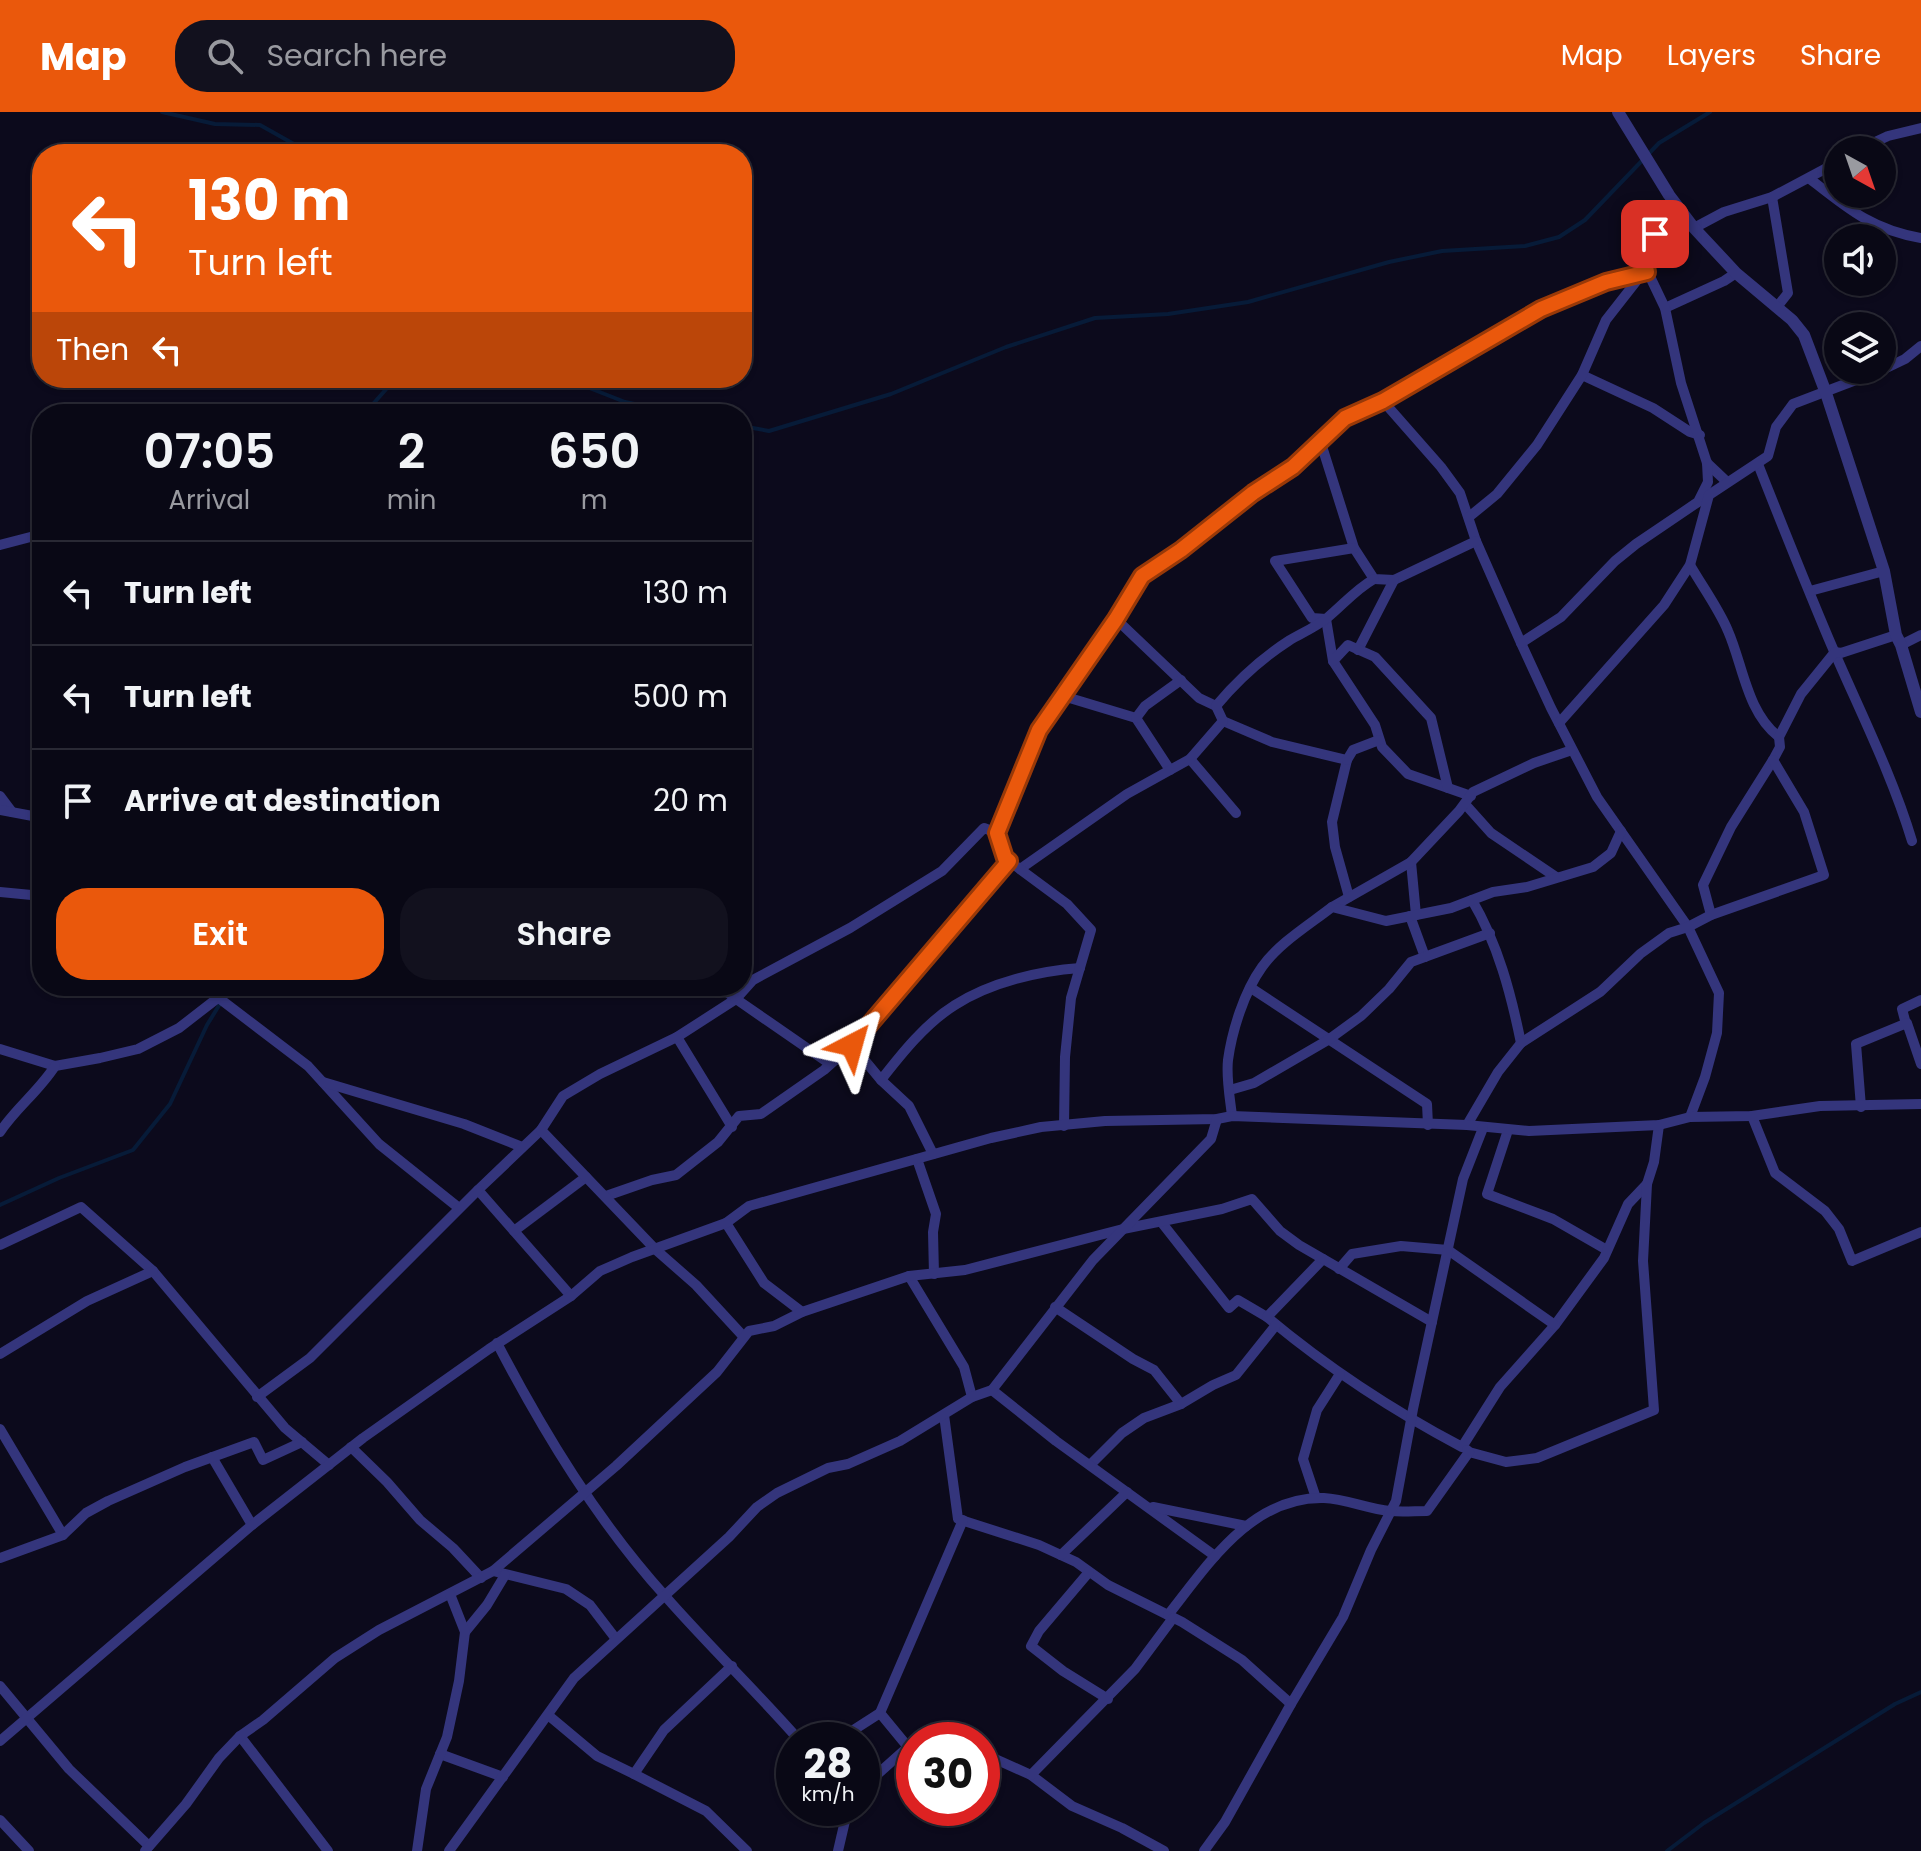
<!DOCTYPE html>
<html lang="en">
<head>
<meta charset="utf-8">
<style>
  :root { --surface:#090815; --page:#12111e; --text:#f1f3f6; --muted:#999aa0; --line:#292934; --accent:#ea580c }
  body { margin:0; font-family:Poppins,sans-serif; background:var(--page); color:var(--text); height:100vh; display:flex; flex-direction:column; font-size:30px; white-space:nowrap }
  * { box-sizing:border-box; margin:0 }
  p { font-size:26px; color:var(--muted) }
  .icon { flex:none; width:44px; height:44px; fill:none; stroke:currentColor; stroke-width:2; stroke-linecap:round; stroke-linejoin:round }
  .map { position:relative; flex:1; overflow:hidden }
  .side { position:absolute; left:32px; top:292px; width:720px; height:592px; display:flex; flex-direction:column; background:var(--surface); border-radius:32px; box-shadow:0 2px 6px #0004,0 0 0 2px var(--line) }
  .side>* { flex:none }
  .hud { position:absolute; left:32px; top:32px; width:720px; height:244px; border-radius:32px; box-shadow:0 2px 6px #0004,0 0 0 2px var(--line); background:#ea580c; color:#fff; overflow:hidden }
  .needle { width:52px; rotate:140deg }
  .tools { position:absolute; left:1824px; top:24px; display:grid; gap:16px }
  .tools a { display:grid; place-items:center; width:72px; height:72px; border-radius:50%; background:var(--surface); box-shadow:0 2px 6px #0004,0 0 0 2px var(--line); font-size:40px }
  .speed { position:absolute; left:776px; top:1610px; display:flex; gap:16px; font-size:40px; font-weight:700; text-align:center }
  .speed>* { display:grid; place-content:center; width:104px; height:104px; border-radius:50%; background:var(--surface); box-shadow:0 2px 6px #0004,0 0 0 2px var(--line); line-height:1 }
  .speed small { font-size:20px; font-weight:400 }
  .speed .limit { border:12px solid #d22; background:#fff; color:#111 }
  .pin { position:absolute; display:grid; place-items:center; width:68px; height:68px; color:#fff; margin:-34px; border-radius:16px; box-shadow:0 4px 12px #0006 }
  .me { position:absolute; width:88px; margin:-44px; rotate:39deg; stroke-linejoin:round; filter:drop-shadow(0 0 6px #0008) }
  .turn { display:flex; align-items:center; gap:28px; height:168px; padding:0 24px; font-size:36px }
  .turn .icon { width:104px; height:104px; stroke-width:2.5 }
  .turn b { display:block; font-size:56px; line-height:68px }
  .then { display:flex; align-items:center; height:76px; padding:0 24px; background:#0003; gap:16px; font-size:30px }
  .eta { display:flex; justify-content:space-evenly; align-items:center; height:136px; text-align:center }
  .eta b { font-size:48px; font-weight:600; line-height:56px }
  .action { display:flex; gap:16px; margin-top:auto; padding:16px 24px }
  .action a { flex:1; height:92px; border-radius:32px; background:var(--accent); color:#fff; font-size:32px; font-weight:600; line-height:92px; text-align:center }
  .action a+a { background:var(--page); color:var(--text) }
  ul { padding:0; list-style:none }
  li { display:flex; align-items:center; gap:24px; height:104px; padding:0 24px; border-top:2px solid var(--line) }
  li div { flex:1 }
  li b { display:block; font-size:30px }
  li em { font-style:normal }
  header { display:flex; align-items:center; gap:48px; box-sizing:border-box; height:112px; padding:0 40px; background:var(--accent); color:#fff }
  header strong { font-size:38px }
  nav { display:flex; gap:44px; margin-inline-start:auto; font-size:28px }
  .search { width:560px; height:72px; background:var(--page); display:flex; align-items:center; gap:20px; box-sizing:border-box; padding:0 28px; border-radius:32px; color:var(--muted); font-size:30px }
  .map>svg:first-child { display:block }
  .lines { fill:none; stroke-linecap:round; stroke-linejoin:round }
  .stream { stroke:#071b38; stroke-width:4 }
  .minor { stroke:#34357c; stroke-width:10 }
  .tertiary { stroke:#34357c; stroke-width:12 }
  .route-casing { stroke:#983908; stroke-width:20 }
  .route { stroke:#ea580c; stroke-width:14 }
</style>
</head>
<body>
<header>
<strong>Map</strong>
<div class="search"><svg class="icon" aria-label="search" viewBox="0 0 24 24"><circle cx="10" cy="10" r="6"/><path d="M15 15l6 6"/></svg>Search here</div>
<nav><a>Map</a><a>Layers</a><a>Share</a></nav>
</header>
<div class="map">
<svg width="1921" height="1739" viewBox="0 0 1921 1739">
  <rect width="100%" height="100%" fill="#0c0a1c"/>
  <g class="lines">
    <g class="stream">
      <polyline points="162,0 215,12 260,13 301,36 305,42"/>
      <polyline points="564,266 625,290 683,302"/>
      <polyline points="369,302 373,292 396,266"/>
      <polyline points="742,314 769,319 891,282 1006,235 1095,206 1168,202 1248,190 1389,150 1442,139 1525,134 1559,125 1585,108 1659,31 1710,0"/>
      <polyline points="0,1093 59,1066 133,1038 170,992 207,913 231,874"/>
      <polyline points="1667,1739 1704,1711 1895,1592 1921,1580"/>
    </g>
    <g class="minor">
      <polyline points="1858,38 1888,24 1921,16"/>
      <path d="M1810 67C1847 96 1872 118 1921 126"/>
      <polyline points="1772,85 1788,181 1777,195"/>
      <polyline points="1694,116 1724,100 1772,85 1838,50"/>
      <polyline points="1665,196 1724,169 1736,161"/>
      <polyline points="1882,258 1905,247 1921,234"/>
      <polyline points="1582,263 1653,296 1690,320 1700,323"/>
      <polyline points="1383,289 1441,355 1460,381 1476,429 1521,531 1551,596 1597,685 1688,815 1719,881 1717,921 1705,965 1690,1005"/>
      <polyline points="1320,328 1354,436 1374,467 1394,468 1476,429"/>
      <polyline points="1707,351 1726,369"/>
      <path d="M1758 352C1780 408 1802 463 1825 518 1854 588 1890 656 1912 729"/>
      <polyline points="1469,405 1497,382 1537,333 1582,263 1606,208 1642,162"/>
      <polyline points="0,433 42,422"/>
      <polyline points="1354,436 1275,449 1312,506 1326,507 1333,549 1375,613 1382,635 1408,662 1471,684"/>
      <path d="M1690 453C1702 474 1719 497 1728 519 1743 553 1747 601 1779 625"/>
      <polyline points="1810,479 1884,459"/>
      <polyline points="1116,507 1199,586 1216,594"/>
      <polyline points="1521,531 1561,505 1615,449 1636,432 1698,390 1708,370 1707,351 1681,271 1665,196 1644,152 1648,133 1655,122 1680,98"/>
      <polyline points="1901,533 1921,523"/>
      <polyline points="1358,538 1394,468"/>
      <polyline points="1333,549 1348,533 1375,545 1431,606 1448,676"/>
      <polyline points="1063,584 1136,606 1170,658"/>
      <polyline points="1136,606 1145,594 1181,568"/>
      <polyline points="1223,609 1272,630 1347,648 1332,710 1335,735 1349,785"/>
      <polyline points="1559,611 1664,493 1690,453 1709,383 1768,344 1776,315 1793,292 1882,258"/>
      <polyline points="1190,647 1236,701"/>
      <polyline points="1347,648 1353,638 1379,628"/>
      <polyline points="0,684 12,700"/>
      <polyline points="1465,692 1491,721 1556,765"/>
      <polyline points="0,698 38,705 42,711"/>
      <polyline points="1411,750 1416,803"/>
      <path d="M1020 757 1127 682 1190 647 1223 609 1216 594C1237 569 1262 546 1290 528 1302 521 1316 515 1327 506 1344 492 1355 478 1374 467"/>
      <polyline points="0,780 42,784"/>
      <path d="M1472 788C1498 832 1511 882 1521 931"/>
      <polyline points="1332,795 1411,750 1459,699 1473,680 1534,651 1572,638"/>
      <polyline points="1711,803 1703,773 1731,715 1773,648 1780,635 1779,625 1801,582 1835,540 1841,541 1896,523"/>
      <polyline points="1410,804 1425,845"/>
      <polyline points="203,874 308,954 379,1032 459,1096"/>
      <polyline points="719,874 736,887 753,868 850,816 942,759 984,716 997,721"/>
      <polyline points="1251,876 1427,992 1428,1013"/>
      <polyline points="1906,912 1902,897 1921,888"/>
      <polyline points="677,925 732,1015"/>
      <polyline points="0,937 55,954 100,946 138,937 179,916 219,885"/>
      <path d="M881 968C902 941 926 911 955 893 991 870 1039 859 1080 856"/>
      <polyline points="323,970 464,1012 522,1035"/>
      <polyline points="1230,978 1254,971 1328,928 1361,904 1389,877 1411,850 1490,821"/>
      <polyline points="1861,995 1856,932 1907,911 1921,952"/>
      <path d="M1232 1004C1230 986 1226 966 1228 948 1232 919 1244 880 1262 855 1279 831 1309 813 1332 795L1386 809 1451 796 1493 780 1527 775 1593 755 1611 741 1621 719"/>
      <polyline points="1752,1004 1775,1061 1825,1099 1839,1117 1852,1149 1921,1120"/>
      <polyline points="1467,1013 1498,960 1521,931 1600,880 1640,842 1669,821 1688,815 1711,803 1824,763 1804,700 1773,648"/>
      <polyline points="1064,1014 1065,945 1071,886 1091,818 1067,792 1005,746 997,721 1039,618 1116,507 1142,464 1157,456 1253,381 1293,355 1345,306 1383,289 1541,197 1606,170 1647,160"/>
      <polyline points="541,1018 478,1078 571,1184"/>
      <polyline points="1508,1018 1487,1082 1553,1107 1607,1138"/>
      <path d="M0 1020C16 996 39 979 55 954"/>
      <polyline points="933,1042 909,994 881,968 852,933 922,848 1009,749"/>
      <polyline points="917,1047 936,1102 933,1120 934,1162"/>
      <polyline points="606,1084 652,1068 676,1063 718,1030 739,1004 761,1002 824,958 852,933"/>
      <polyline points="726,1111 764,1171 802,1200"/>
      <polyline points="1162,1111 1229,1196 1238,1188 1267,1205"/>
      <polyline points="514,1119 586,1065"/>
      <polyline points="0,1133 81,1095 153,1159 285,1316 329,1353"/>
      <path d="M1323 1147 1267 1205C1328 1256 1392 1298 1462 1335L1500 1275 1555 1213 1604 1146 1628 1092 1647 1072"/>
      <polyline points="1339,1157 1352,1142 1401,1134 1448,1138 1555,1213"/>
      <polyline points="909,1164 964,1255 972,1285"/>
      <polyline points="1055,1195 1133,1247 1154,1258 1181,1292 1144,1306 1122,1321 1090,1353"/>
      <polyline points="743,1224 696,1173 655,1137 541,1018 563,984 600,962 677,925 736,887 830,952"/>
      <path d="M497 1231C544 1321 598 1410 666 1485 709 1534 756 1579 799 1628"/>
      <polyline points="0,1242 87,1189 153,1159"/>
      <polyline points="992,1278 1056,1329 1215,1444"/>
      <polyline points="257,1285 310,1246 478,1078"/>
      <polyline points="1181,1292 1213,1273 1236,1263 1276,1213"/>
      <polyline points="944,1303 958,1407 1039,1433 1076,1450 1108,1473 1182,1510 1242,1548 1291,1592"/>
      <polyline points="0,1317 63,1423"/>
      <polyline points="351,1335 387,1370 420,1408 453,1436 481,1466"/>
      <polyline points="1469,1340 1506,1350 1537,1346 1654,1298 1643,1149 1647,1072 1654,1050 1659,1013"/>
      <polyline points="212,1345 252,1413"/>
      <polyline points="1316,1386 1303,1347 1317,1298 1340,1262"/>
      <polyline points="1153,1395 1246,1414"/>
      <polyline points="1061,1443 1127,1380"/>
      <polyline points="0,1446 63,1423 86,1401 108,1389 185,1355 254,1330 263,1348 302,1330"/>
      <polyline points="493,1459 566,1477 590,1493 616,1527"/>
      <polyline points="1089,1460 1039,1519 1031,1534 1063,1559 1108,1587"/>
      <path d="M1168 1503C1207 1454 1251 1384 1324 1386 1346 1387 1368 1397 1390 1399 1402 1400 1415 1399 1427 1399L1469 1340 1467 1338"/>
      <polyline points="465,1520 487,1493 505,1463"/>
      <polyline points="0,1574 69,1657 149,1734"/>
      <polyline points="548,1603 597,1644 634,1662 664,1618 732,1554"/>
      <polyline points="240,1624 328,1739"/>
      <polyline points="838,1628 880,1601"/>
      <polyline points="0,1629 252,1413 363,1326 489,1237 571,1184 600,1159 632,1145 726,1111 749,1094 991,1026 1041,1015 1105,1009 1217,1007 1232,1004 1467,1013 1529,1019 1659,1013 1690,1005 1752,1004 1820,994 1921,992"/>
      <polyline points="914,1634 908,1635 880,1601 963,1408"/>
      <polyline points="982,1641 1031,1663 1072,1694 1122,1716 1164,1739"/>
      <polyline points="440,1642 503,1665"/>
      <polyline points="634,1662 706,1699 747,1739"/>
      <polyline points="1031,1663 1135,1557 1173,1506"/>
      <polyline points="862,1676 908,1635"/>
      <polyline points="0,1708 29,1739"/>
      <polyline points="145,1739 186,1692 219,1646 240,1624 263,1608 335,1546 379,1518 493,1459 616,1354 717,1260 749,1219 774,1214 802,1200 909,1164 965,1158 1123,1117 1222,1097 1252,1087 1280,1119 1299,1133 1432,1210"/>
      <polyline points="417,1739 426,1677 447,1625 459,1569 465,1520 450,1482"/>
      <polyline points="449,1739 574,1566 729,1425 757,1395 777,1381 828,1356 848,1352 900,1329 972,1285 992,1278 1093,1148 1211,1027 1217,1007"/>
      <polyline points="838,1739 848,1696"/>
      <polyline points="1204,1739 1225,1710 1291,1592 1343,1505 1371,1438 1396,1389 1413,1297 1463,1067 1483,1016"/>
    </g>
    <polyline class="tertiary" points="1618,0 1669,83 1694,116 1736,161 1792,208 1804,223 1826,281 1884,459 1896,523 1901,533 1921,600"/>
  </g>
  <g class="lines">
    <defs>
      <polyline id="route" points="852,933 1009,749 1005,746 997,721 1039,618 1116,507 1142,464 1181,438 1253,381 1293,355 1345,306 1383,289 1541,197 1606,170 1647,160 1644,144 1655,122"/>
    </defs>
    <use href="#route" class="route-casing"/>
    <use href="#route" class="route"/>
  </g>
</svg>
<div class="tools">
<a><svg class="needle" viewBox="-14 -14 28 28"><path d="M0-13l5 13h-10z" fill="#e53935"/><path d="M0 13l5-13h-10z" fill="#999aa0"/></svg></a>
<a><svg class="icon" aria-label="sound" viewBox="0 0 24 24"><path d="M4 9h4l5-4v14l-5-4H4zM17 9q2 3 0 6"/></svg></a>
<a><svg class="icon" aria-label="layers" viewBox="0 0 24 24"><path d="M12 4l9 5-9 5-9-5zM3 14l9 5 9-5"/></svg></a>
</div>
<div class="speed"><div>28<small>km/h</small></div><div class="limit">30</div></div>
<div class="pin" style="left:1655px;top:122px;background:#d93025"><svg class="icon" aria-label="arrive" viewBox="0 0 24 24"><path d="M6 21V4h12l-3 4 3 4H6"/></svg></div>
<svg class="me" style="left:852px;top:933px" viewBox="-20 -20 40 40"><path d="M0-17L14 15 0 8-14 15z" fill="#ea580c" stroke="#fff" stroke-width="4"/></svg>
<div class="hud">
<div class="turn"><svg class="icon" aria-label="left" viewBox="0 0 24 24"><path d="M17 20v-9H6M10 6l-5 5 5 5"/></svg><div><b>130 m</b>Turn left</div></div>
<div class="then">Then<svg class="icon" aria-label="left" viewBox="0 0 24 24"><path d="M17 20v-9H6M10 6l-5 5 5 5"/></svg></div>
</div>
<section class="side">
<div class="eta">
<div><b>07:05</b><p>Arrival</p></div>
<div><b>2</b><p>min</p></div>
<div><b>650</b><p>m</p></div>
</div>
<ul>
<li><svg class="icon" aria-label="left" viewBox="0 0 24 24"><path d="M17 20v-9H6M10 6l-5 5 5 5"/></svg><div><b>Turn left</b></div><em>130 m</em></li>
<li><svg class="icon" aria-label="left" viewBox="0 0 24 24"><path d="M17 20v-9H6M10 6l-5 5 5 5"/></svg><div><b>Turn left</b></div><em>500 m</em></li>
<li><svg class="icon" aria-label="arrive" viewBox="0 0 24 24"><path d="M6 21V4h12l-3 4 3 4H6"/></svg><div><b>Arrive at destination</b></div><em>20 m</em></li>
</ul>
<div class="action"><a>Exit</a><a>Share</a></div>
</section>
</div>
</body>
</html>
